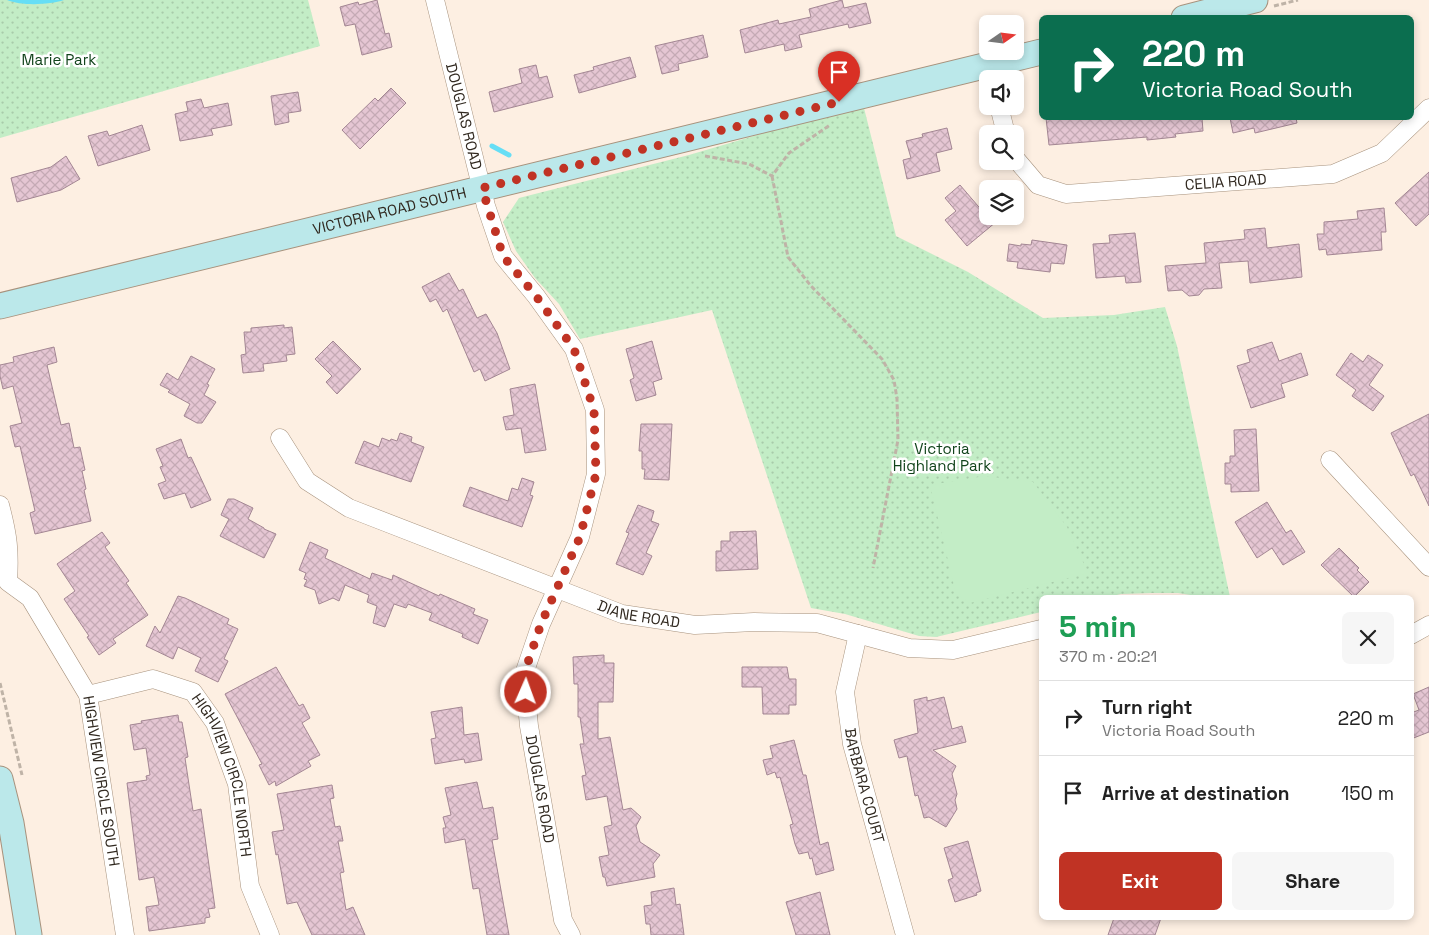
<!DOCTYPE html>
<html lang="en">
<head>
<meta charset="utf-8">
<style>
  :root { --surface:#fff; --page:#f6f6f6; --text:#222; --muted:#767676; --line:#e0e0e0; --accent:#c03324 }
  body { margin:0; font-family:"Space Grotesk",sans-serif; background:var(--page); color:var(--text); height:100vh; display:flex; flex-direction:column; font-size:19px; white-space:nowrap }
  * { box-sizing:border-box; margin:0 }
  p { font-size:16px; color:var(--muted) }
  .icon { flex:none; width:28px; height:28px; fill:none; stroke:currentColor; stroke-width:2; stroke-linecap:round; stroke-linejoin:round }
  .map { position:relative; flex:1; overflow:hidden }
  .side { position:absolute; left:1039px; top:595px; width:375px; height:325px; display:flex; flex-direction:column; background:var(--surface); border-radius:8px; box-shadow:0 2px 8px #0003 }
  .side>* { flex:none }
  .hud { position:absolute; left:1039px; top:15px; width:375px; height:105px; border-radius:8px; box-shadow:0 2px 8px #0003; background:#0b6e4f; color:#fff; overflow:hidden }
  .needle { width:32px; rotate:76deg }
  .fabs { position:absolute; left:979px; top:15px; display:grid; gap:10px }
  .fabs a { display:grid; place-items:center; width:45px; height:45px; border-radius:8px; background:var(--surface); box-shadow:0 2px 8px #0003; font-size:25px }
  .pin { position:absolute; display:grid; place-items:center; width:42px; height:42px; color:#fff; margin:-51px -21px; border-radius:50% 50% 50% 0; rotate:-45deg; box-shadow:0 0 5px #0007 }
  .pin .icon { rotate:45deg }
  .me { position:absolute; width:55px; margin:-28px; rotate:2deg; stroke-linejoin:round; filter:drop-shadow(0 0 4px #0008) }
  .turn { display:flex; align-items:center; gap:18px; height:105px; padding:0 20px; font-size:22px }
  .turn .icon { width:65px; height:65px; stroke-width:2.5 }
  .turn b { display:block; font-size:35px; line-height:42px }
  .round { display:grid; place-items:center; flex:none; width:52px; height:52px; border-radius:8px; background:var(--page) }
  .headline { display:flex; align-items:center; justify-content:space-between; height:85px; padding:0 20px }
  h1 { font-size:30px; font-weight:600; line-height:38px; color:#1e9e55 }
  .button { display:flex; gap:10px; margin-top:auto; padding:10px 20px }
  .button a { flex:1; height:58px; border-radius:8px; background:var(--accent); color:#fff; font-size:20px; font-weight:600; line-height:58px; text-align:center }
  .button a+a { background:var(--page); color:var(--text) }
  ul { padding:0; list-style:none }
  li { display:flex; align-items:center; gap:15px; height:75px; padding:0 20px; border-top:1px solid var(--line) }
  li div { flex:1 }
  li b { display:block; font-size:19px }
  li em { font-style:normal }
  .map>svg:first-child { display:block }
  .park { fill:url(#park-dots) }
  .pitch { fill:#c3edc6 }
  .water { fill:#66def5 }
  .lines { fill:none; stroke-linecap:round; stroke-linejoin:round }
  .stream { stroke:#66def5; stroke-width:5 }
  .building { fill:url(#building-cross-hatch); stroke:#a38693 }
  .street-casing { stroke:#a7927d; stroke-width:19 }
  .secondary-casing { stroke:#a7927d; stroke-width:27 }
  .path { stroke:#bfb3a7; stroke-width:3; stroke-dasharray:5 2.5; stroke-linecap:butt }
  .street { stroke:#fff; stroke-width:18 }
  .secondary { stroke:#bbe8ea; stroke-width:25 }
  .route { stroke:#c03324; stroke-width:9; stroke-dasharray:0 16.2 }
  .labels { text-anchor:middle; stroke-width:5; stroke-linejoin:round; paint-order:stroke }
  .park-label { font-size:15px; fill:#12441c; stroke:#fff }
  .street-label { font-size:15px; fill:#312920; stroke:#fff }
</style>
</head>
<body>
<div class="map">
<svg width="1429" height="935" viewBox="0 0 1429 935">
  <defs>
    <pattern id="park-dots" width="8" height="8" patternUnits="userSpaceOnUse" patternTransform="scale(1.25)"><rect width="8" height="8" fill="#c3edc6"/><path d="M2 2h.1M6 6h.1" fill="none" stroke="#a8cbaa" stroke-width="1.8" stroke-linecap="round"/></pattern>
    <pattern id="building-cross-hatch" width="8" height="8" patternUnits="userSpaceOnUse" patternTransform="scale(1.25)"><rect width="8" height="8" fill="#e5c6d3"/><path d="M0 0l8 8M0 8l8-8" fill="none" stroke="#c5aab5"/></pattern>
  </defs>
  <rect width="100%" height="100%" fill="#fdefe2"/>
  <g class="park">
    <polygon points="0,0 308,0 320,46 0,138"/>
    <polygon points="863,104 896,236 968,272 1043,318 1114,315 1165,307 1177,346 1230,597 1203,597 1178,593 1151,593 1121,594 1104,598 1041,598 1041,612 936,637 919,636 845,614 811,608 712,310 580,339 559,304 535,278 516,251 503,222 519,198 689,155"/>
  </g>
  <polygon class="pitch" points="985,476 1033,482 1067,527 1088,573 970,603 956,594 930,485"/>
  <path class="water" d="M7 0H64C49 5 21 6 7 0Z"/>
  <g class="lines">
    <polyline class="stream" points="492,146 509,155"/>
  </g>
  <g class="building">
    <polygon points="377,0 385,34 389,33 392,47 362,55 355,24 345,26 340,7 358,2 359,5"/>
    <polygon points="842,0 844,8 866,3 871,23 849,28 848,24 799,35 802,47 785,51 784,44 745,53 740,30 778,20 779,24 811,17 809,9"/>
    <polygon points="703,35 708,57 678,64 679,70 662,74 655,46"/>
    <polygon points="630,57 636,77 579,93 574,75 594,70 593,67"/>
    <polygon points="536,65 539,78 547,76 553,97 494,112 489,92 522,83 519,69"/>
    <polygon points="391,88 406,103 360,149 342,130 375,98 378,101"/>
    <polygon points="298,92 301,111 288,113 289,122 275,125 271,96"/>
    <polygon points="201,99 204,108 228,103 232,125 211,129 213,135 180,141 175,114 188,111 186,102"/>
    <polygon points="1046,118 1202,118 1203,131 1175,134 1176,137 1147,140 1147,137 1049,145"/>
    <polygon points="1230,118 1296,118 1297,123 1255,133 1254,128 1233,133"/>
    <polygon points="142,125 150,150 98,166 88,136 107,131 109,136"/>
    <polygon points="947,128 952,149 936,153 940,171 907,179 903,160 911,158 906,141 923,137 922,134"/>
    <polygon points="66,156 80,179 61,190 17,202 11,178 51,167"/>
    <polygon points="1429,172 1429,214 1416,226 1395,203"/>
    <polygon points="960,185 984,213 987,211 988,216 991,216 996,222 967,246 945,220 956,211 945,198"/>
    <polygon points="1384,208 1386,232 1381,232 1382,250 1327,255 1326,249 1319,250 1317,234 1324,234 1324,222 1358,219 1357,211"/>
    <polygon points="1265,228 1267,248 1299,244 1302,277 1250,283 1248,261 1219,263 1222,288 1204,289 1199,295 1189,296 1182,290 1168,291 1165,266 1206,263 1204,243 1245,239 1244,230"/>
    <polygon points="1135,233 1141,282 1126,283 1125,276 1096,278 1093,244 1110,243 1109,235"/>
    <polygon points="1032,240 1067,245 1064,264 1051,263 1050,272 1017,268 1018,262 1007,261 1009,244 1021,246 1021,244 1031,245"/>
    <polygon points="449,273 459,291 463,289 477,318 486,314 497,333 510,369 485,381 480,369 474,372 447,309 443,312 436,299 430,302 422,287"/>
    <polygon points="284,325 284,328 292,327 295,354 286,355 287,361 263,364 264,371 243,373 241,355 246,354 244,332 251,332 251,328"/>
    <polygon points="333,341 361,369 337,394 326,382 332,376 315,359"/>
    <polygon points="652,341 662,379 653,382 656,395 636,401 630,380 634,378 626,349"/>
    <polygon points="1272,342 1279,361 1301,353 1308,375 1281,384 1285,397 1251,408 1237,366 1250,362 1247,350"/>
    <polygon points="54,347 57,362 47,365 61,425 69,423 74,448 80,447 85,470 82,471 86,489 84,490 91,521 35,534 30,513 35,511 20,446 15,447 10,426 22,423 13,386 3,389 0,376 0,365 14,362 13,357"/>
    <polygon points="1351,353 1363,362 1368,355 1383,365 1369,385 1384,396 1373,411 1352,396 1356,390 1336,375"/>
    <polygon points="191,356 215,369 207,384 209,385 204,395 216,402 202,423 197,423 184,416 190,404 168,392 170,390 160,385 167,373 178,380"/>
    <polygon points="535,384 546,450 525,453 521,428 506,430 503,417 514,415 510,389"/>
    <polygon points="1429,414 1429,506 1414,474 1411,476 1391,433"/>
    <polygon points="641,424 672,424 669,480 644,479 645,469 642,469 642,451 639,451"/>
    <polygon points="1256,429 1259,491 1231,492 1231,484 1225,484 1225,463 1230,463 1230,456 1235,456 1234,430"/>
    <polygon points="400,433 412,437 411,442 424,447 411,482 355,463 364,441 379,447 382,438 390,441 391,439 397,441"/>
    <polygon points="181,439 188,458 191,457 211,500 191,508 185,493 164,499 158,484 166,481 160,467 163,466 156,449"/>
    <polygon points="522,478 534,482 530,495 533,496 522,527 463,506 470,487 508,501 512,488 518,490"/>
    <polygon points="228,499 234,499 253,508 248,519 264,528 264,529 276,534 264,558 220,536 229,519 221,515"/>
    <polygon points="1267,502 1286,533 1291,530 1305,552 1283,565 1272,548 1257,558 1235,522"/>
    <polygon points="638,505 654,511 651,521 659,524 646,553 652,556 643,575 616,564 629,533 626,532"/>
    <polygon points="756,531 758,569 716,571 716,551 721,551 721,541 730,541 730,532"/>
    <polygon points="102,532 110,543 105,547 129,581 126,583 148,615 113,639 116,643 99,655 87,637 89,636 64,599 75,591 57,564"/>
    <polygon points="310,542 328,550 325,558 370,579 372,573 392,580 393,575 439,596 440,594 475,609 473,614 488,620 478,644 462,637 463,634 429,620 432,613 408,604 406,608 394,604 385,627 373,623 377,606 367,602 369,595 345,585 339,601 333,598 319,604 315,590 304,586 307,580 304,579 306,573 299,570"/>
    <polygon points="1339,548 1359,568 1357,570 1369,582 1354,597 1321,565"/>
    <polygon points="178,596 185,598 229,619 227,624 238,629 224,659 228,661 218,682 195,671 201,658 178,647 173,659 146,646 155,626 160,633"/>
    <polygon points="604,655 604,663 614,663 613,702 598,702 598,739 610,737 623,810 631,808 641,817 636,826 640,842 660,855 653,864 655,877 607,886 605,877 603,877 599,857 609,855 604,827 612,825 607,796 586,800 582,776 586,775 580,744 584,744 580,717 578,717 578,684 574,684 573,657"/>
    <polygon points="276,667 299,706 303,704 310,718 302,723 320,755 308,761 311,766 276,786 275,781 269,785 259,765 262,764 225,694"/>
    <polygon points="742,667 787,667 789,679 796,679 796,705 789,705 789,714 763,714 762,687 742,687"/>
    <polygon points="1429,687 1429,732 1411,739 1411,713 1419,710 1413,694"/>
    <polygon points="927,697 927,701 944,697 952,729 962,726 966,742 933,750 956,766 952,774 957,794 955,800 957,809 946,827 929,817 924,818 918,795 915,796 907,756 899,758 894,740 918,733 914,700"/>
    <polygon points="462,707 464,735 478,733 482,760 465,763 464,759 435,764 431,739 436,738 431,712"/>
    <polygon points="178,715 179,722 182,722 188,757 185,758 193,811 201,809 215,908 208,909 210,917 205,918 205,923 149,931 146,907 159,905 154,877 139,880 127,783 147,780 146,776 150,775 146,748 134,750 130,725 142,723 141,721"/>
    <polygon points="794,740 803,775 806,775 820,845 828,842 834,870 816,875 812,858 810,859 808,852 799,854 795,844 790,825 793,824 780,777 777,778 775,772 767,775 763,760 773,758 770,746"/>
    <polygon points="477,782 483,809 493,807 498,839 492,840 509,935 487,935 479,888 473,889 465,839 445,843 443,828 446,828 443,817 451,815 445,788"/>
    <polygon points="332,785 334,798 330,799 335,827 340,826 343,841 338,841 344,872 340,873 346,910 353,907 365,935 312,935 297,902 287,904 278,854 276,855 272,832 284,830 277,794"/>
    <polygon points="968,841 981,891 976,893 977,895 955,902 948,880 953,878 944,848"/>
    <polygon points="674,888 676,905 680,904 684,935 651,935 650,924 646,924 644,906 652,905 651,892"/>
    <polygon points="820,892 830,935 796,935 786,902"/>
    <polygon points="1114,918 1161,918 1155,935 1108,935"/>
  </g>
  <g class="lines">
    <defs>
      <g id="street">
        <path id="s1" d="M435 0 486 206 503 256 536 296 574 349 595 410 596 474 580 537 541 624 524 674 529 726 563 920 571 935"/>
        <polyline points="999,106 1006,134"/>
        <path id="s2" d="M1015 158 1038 185 1066 194 1333 174 1382 153 1429 108"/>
        <path id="s3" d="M280 438 307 481 349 508 622 614 695 625 754 622 817 623 909 648 953 650 1041 629"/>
        <polyline points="1330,460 1429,567"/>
        <path id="s4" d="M0 505C8 535 10 551 8 582L30 598 88 695 125 935"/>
        <path id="s5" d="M858 634 845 692 852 744 905 935"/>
        <polyline points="1411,635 1429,625"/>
        <path id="s6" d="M88 695 153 679 193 692 215 723 237 784 250 886 270 935"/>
      </g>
      <g id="secondary">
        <polyline points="1184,18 1255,0"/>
        <path id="s7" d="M0 306 1041 52"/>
        <polyline points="0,779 11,823 29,935"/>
      </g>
    </defs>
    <use href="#street" class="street-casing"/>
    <use href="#secondary" class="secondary-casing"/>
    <g class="path">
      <polyline points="1274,6 1298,0"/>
      <polyline points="705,156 749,164 772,176 789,153 830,125"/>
      <polyline points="772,176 788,257 811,286 882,359 894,380 897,399 898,440 873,568"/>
      <polyline points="0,683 22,775"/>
    </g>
    <use href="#street" class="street"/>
    <use href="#secondary" class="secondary"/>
  </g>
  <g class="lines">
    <polyline class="route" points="526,692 524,674 541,624 580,537 596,474 594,410 574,349 536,296 503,256 482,188 839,102"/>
  </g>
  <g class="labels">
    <g class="park-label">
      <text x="59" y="65">Marie Park</text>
      <text x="942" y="454">Victoria<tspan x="942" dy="17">Highland Park</tspan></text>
    </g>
    <g class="street-label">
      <text dy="5" stroke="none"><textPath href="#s1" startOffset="120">DOUGLAS ROAD</textPath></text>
      <text dy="5" stroke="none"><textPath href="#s2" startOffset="225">CELIA ROAD</textPath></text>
      <text dy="5" stroke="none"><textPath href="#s7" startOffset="401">VICTORIA ROAD SOUTH</textPath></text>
      <text dy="5" stroke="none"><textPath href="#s3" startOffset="410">DIANE ROAD</textPath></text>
      <text dy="5" stroke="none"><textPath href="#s6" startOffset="199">HIGHVIEW CIRCLE NORTH</textPath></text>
      <text dy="5" stroke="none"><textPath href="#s4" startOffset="305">HIGHVIEW CIRCLE SOUTH</textPath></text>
      <text dy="5" stroke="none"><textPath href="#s5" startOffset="155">BARBARA COURT</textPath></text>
      <text dy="5" stroke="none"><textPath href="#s1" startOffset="840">DOUGLAS ROAD</textPath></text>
    </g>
  </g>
</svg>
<div class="fabs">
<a><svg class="needle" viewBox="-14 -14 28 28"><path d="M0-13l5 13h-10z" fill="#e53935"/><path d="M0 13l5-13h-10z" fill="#767676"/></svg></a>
<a><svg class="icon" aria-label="sound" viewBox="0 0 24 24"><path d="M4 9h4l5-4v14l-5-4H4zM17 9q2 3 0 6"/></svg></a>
<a><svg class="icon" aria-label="search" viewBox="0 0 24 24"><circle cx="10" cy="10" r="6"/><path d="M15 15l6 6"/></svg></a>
<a><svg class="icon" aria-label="layers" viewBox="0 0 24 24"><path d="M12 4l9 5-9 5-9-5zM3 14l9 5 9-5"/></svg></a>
</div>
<div class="pin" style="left:839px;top:102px;background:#d93025"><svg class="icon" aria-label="arrive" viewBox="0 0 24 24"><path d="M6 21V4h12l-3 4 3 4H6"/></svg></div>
<svg class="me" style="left:526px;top:692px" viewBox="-20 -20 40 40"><circle r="17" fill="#c03324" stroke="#fff" stroke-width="3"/><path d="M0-11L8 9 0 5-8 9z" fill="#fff"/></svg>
<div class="hud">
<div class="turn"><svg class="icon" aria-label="right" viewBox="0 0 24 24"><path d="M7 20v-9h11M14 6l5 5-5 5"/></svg><div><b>220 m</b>Victoria Road South</div></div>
</div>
<section class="side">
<div class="headline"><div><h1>5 min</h1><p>370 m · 20:21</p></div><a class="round"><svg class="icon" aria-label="close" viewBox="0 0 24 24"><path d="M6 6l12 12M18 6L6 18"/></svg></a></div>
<ul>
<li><svg class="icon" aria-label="right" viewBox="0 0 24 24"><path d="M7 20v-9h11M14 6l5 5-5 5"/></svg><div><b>Turn right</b><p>Victoria Road South</p></div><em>220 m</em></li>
<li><svg class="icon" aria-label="arrive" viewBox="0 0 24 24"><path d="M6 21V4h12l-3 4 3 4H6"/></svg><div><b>Arrive at destination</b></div><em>150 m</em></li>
</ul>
<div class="button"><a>Exit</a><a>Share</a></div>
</section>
</div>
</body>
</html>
